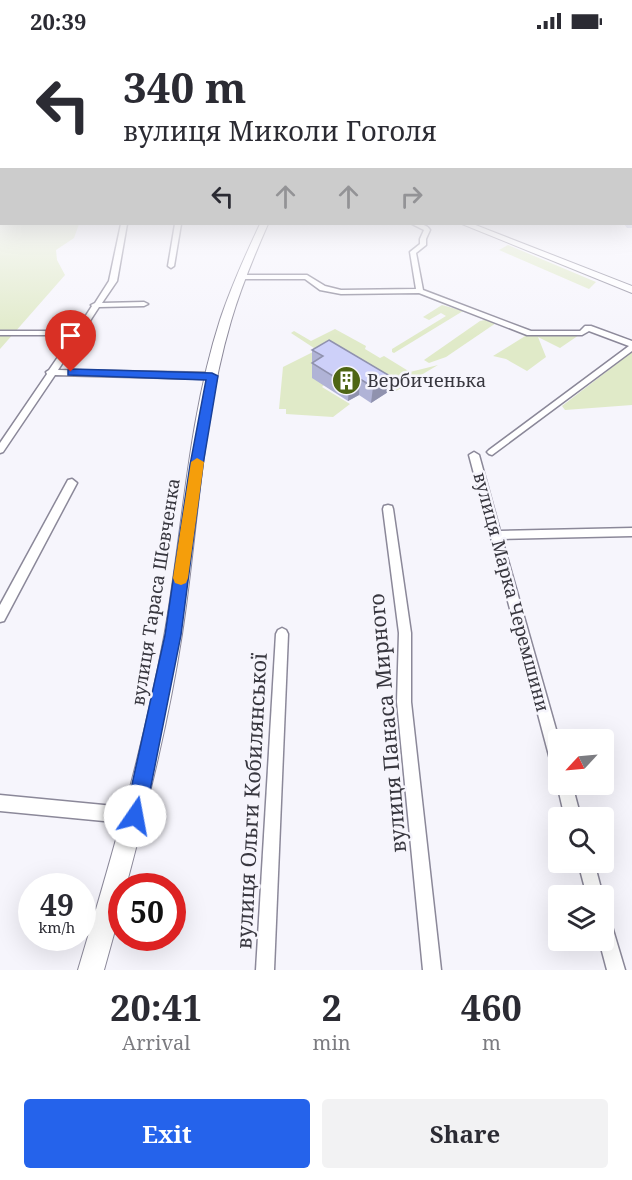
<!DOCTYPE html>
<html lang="en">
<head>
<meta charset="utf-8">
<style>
  :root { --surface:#fff; --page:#f2f2f3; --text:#2b2b33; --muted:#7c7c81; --accent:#2563eb }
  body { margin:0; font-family:"Noto Serif",serif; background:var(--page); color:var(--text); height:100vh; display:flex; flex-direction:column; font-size:22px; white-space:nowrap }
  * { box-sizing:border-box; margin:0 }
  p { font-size:20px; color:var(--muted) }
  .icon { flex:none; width:33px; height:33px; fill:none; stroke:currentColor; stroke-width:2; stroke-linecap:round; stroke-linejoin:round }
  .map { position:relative; height:928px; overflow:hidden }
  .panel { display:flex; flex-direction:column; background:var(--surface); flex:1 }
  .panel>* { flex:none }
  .hud { position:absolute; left:0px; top:0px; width:633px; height:183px; box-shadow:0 6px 24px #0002; background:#fff; color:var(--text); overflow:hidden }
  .needle { width:39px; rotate:244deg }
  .tools { position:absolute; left:548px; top:687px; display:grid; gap:12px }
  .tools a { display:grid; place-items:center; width:66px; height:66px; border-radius:6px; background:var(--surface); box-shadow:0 6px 24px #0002; font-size:30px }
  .speed { position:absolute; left:18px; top:831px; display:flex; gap:12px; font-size:30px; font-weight:700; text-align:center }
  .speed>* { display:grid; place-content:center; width:78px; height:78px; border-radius:50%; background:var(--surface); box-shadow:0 6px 24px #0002; line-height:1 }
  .speed small { font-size:15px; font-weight:400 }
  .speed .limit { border:9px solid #d22; background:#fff; color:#111 }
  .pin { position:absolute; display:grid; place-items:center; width:51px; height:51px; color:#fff; margin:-62px -26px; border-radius:50% 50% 50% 0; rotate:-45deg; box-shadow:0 0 6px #0007 }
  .pin .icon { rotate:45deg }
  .me { position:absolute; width:66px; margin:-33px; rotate:12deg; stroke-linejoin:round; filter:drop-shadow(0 0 4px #0008) }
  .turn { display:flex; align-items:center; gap:21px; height:126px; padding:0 24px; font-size:27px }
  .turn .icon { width:78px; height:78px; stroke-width:2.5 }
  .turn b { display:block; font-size:42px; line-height:51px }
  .lanes { display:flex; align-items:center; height:57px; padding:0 24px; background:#0003; justify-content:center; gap:30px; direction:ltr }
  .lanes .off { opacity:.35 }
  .eta { display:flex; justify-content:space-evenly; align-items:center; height:102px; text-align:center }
  .eta b { font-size:36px; font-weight:700; line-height:42px }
  .cta { display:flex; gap:12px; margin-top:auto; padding:12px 24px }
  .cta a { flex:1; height:69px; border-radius:6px; background:var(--accent); color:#fff; font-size:24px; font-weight:700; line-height:69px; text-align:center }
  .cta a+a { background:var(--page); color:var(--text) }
  .status { display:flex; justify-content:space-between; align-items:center; height:42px; padding:0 30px; background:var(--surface); direction:ltr }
  .status svg { height:16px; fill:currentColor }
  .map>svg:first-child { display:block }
  .green { fill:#e0eac8 }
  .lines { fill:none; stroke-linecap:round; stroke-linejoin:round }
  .street-casing { stroke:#8b8899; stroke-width:3 }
  .secondary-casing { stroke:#8b8899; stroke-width:2 }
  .street { fill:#fff; fill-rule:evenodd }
  .secondary { fill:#fff; fill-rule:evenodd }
  .wall { fill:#b0b3d6 }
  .shaded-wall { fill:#9092ae }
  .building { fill:#cdd0f9; stroke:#9092ae; stroke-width:1.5 }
  .route { fill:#2563eb; stroke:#184099; stroke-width:1.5 }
  .slow { fill:#f59e0b }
  .labels { text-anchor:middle; stroke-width:5; stroke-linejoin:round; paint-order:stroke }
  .poi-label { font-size:18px; fill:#38373f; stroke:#f6f5fc; text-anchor:start }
  .street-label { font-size:18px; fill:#38373f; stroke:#f6f5fc }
  .near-street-label { font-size:21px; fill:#38373f; stroke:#f6f5fc }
</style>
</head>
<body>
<div class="status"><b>20:39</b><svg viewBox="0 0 49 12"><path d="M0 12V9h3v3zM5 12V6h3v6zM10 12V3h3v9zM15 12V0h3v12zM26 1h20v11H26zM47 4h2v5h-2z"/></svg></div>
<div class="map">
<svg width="632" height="928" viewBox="0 0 632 928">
  <rect width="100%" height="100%" fill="#f6f5fc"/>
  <g class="green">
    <polygon points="0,165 2,182 79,182 74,196 56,208 57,218 65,233 0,307"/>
    <polygon points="508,203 596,240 589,247 499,208"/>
    <polygon points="442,263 463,269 394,311 392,310 392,307 446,274 441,271 429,278 423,275"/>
    <polygon points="490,277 496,281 446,315 429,321 424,318 480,279"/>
    <polygon points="335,287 366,304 365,307 380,316 384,314 410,330 438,323 411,339 409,338 408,342 396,349 376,338 324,343 322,345 350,362 333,375 286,372 286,367 279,367 283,325 317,308 291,291 294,289 311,299"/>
    <polygon points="530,291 582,291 560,306 538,295 546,315 527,329 506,317 493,314"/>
    <polygon points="632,310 632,363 565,368 562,364"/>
  </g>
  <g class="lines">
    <defs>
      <g id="street">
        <polygon points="121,182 127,182 117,239 102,261 144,260 148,262 144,264 99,265 58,328 212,331 216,334 212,337 55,333 3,410 0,411 0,401 47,332 46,330 49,328 73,293 0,293 0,289 76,289 92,264 91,263 95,261 109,239"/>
        <polygon points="175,182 181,182 174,224 171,226 168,224"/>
        <path d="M412 182C418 181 427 182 430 188L426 197V203L416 211 423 248 531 289H580L585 284H591L632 299V309L492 413 489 412 487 410 489 408 629 304 589 289 582 293H527L419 251 341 252 320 248 305 237H241L238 235 241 233H307L325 244 341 248 416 247 410 210 420 202V197L424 188Z"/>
        <polygon points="474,410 479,413 500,489 632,486 632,494 502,497 559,698 558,728 553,726 551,721 469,413"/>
        <polygon points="72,437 77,441 4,579 0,580 0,563 68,438"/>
        <polygon points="388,463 392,464 393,467 411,591 411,660 441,928 423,928 397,660 399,591 383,467 384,464"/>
        <polygon points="282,586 286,588 288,592 274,928 256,928 276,592 278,588"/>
        <polygon points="558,739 558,742 572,742 581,776 565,776 557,742"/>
        <polygon points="0,753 135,766 140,769 143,774 140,779 135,782 0,769"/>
        <polygon points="578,820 594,820 603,854 603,855 587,854"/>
        <polygon points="603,873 609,875 611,881 625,928 607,928 599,898 603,898"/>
      </g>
      <g id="secondary">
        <path d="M260 182H268C254 214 241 245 231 279 201 381 198 488 182 592 169 677 148 761 126 844H122V863L104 928H78C111 818 143 708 164 595 183 490 187 381 220 278 231 245 245 214 260 182Z"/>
        <polygon points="462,182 473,182 632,244 632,251"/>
      </g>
    </defs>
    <use href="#street" class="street-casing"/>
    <use href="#secondary" class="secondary-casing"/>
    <use href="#street" class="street"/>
    <use href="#secondary" class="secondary"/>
  </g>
  <g class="wall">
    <polygon points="632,165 632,186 627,186 624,182 632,182"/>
    <polygon points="312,308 390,334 388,350 371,361 359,353 348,359 312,336"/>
  </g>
  <g class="shaded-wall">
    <polygon points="390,334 388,350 371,361 373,345"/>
    <polygon points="360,337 359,353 348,359 349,344"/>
  </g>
  <polygon class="building" points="329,298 390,334 373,345 360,337 349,344 312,321 323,314 312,308"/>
  <linearGradient id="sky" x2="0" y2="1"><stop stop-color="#71aed1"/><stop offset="0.56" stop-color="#fbfafe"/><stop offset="1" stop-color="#fbfafe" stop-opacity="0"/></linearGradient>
  <rect width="632" height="295" fill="url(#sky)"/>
  <polygon class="route" points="71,327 212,331 218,334 203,423 181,593 145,774 142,781 135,784 128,781 125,774 165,593 190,423 206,338 68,333 68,328"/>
  <polygon class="slow" points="197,416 204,420 188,536 186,541 181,543 175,541 173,536 191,420"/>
  <defs>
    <symbol id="building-disc" viewBox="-11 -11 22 22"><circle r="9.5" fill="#4e6514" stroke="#f6f5fc"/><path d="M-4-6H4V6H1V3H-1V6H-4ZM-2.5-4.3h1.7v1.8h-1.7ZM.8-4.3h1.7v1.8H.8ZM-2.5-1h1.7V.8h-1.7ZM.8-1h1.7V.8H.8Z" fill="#fff"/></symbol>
  </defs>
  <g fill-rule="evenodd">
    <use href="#building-disc" x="330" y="322" width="33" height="33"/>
  </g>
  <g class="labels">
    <g class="poi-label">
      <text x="367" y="345">Вербиченька</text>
    </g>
    <g class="street-label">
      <text transform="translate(156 550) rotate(-81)" y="6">вулиця Тараса Шевченка</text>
      <text transform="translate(511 550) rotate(75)" y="6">вулиця Марка Черемшини</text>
    </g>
    <g class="near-street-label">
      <text transform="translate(388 681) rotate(-95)" y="7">вулиця Панаса Мирного</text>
      <text transform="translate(252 759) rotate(-87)" y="7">вулиця Ольги Кобилянської</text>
    </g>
  </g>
</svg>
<div class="tools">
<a><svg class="needle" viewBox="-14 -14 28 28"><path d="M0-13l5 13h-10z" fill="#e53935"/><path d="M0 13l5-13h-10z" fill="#7c7c81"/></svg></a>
<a><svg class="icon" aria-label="search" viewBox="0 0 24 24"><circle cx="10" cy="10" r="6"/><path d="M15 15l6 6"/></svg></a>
<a><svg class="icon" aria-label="layers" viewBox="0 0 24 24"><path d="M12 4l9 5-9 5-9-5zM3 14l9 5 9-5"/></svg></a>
</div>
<div class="speed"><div>49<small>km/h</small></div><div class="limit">50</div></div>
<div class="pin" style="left:71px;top:330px;background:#d93025"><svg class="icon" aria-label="arrive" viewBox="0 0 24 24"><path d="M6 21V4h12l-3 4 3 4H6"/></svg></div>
<svg class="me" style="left:135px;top:774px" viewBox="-20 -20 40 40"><circle r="19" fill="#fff"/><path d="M0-13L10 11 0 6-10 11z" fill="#2563eb"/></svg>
<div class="hud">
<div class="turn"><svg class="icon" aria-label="left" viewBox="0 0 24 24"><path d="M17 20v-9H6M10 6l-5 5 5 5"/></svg><div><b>340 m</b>вулиця Миколи Гоголя</div></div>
<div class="lanes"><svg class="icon" aria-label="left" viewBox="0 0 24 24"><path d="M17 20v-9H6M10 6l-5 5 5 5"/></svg><svg class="icon off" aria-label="ahead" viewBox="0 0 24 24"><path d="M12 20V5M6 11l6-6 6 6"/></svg><svg class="icon off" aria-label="ahead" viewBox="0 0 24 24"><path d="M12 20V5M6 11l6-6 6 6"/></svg><svg class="icon off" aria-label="right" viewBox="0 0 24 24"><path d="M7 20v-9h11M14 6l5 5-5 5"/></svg></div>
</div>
</div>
<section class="panel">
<div class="eta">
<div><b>20:41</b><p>Arrival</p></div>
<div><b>2</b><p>min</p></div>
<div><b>460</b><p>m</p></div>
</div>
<div class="cta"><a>Exit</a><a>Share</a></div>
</section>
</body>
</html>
